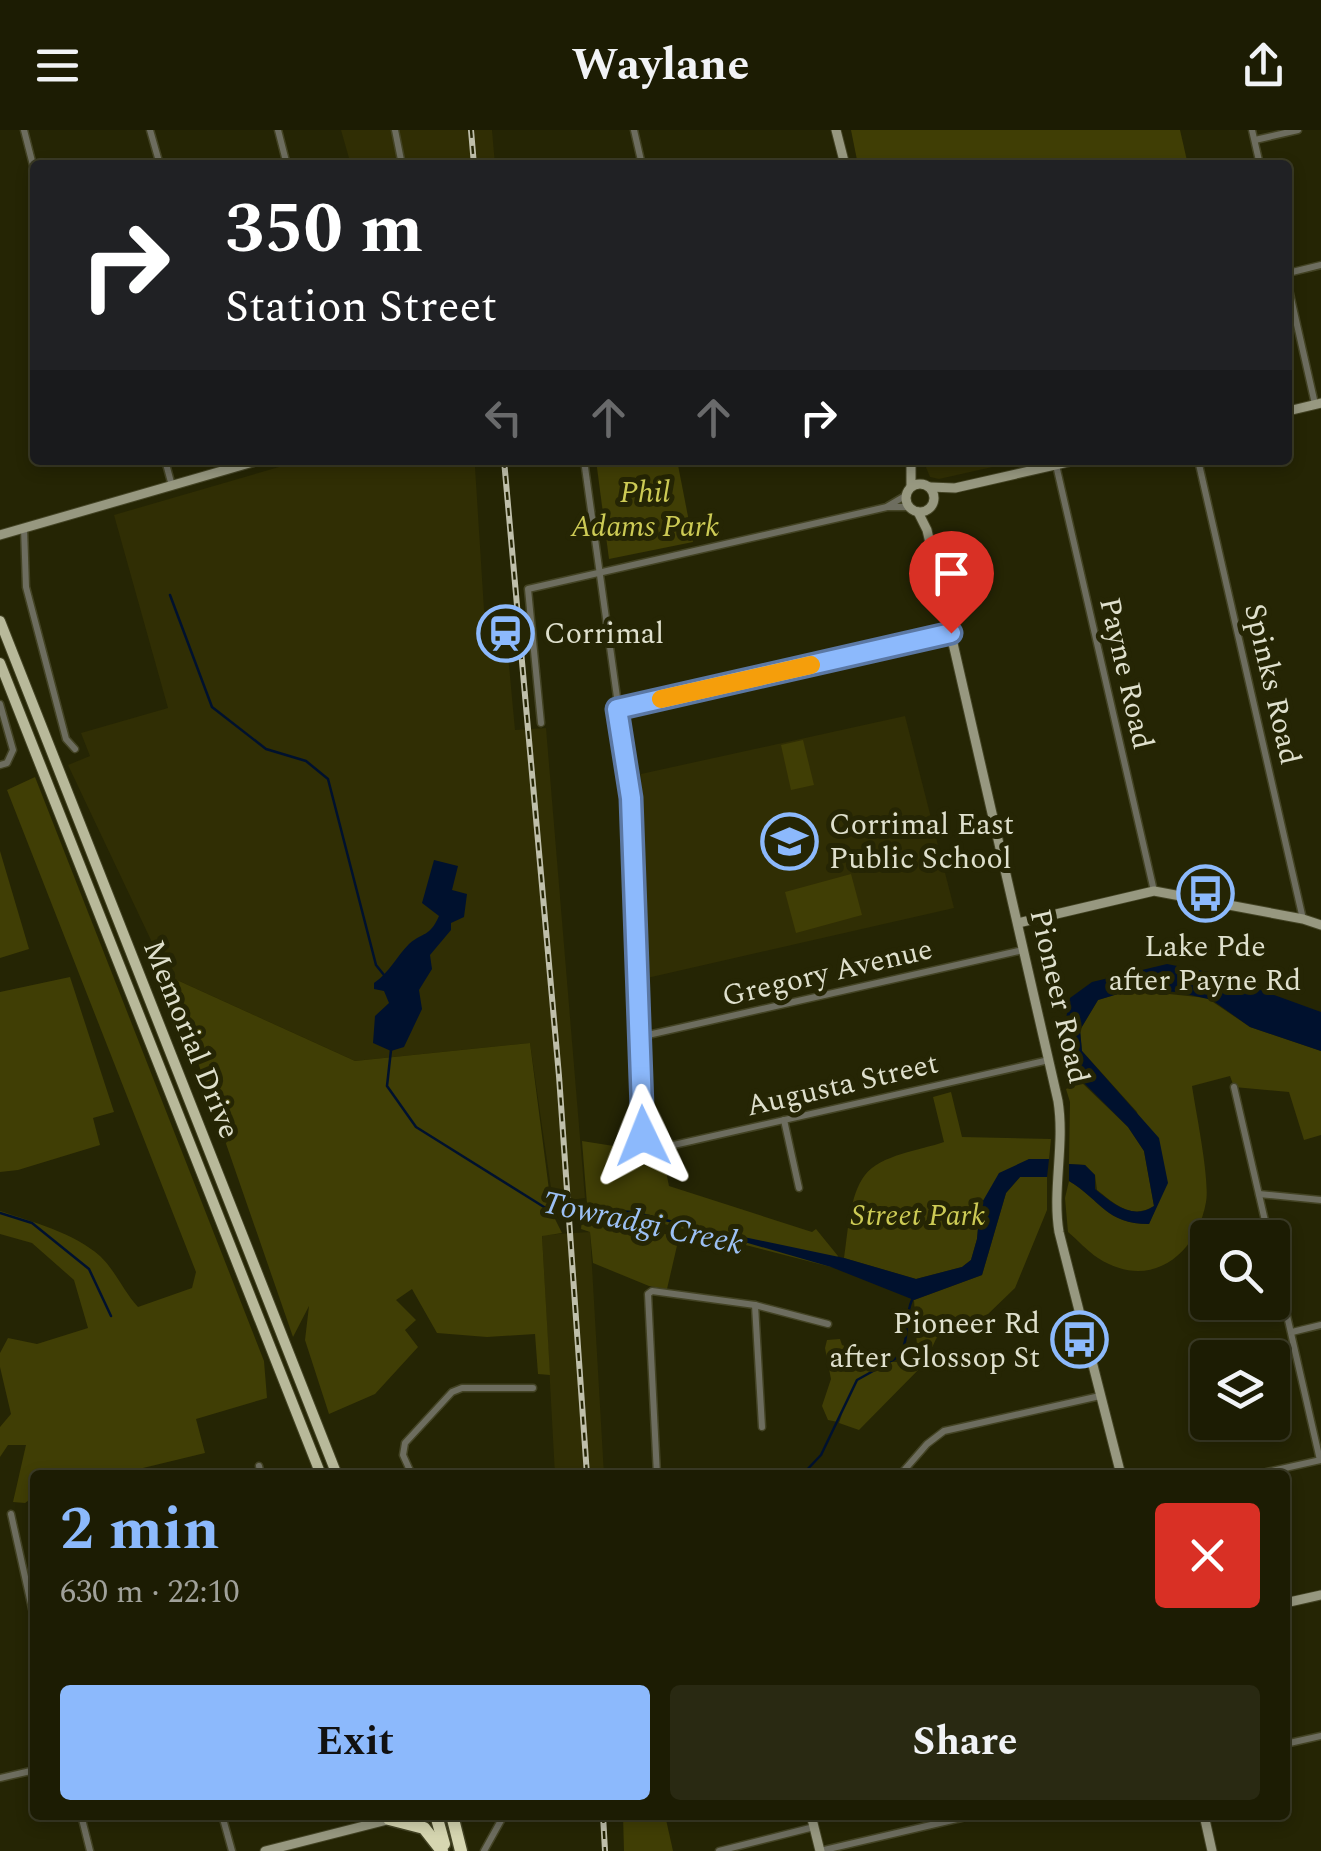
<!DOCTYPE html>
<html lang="en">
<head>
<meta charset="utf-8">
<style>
  :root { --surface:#1c1c03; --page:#292912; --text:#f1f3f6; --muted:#a0a19a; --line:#3a3a25; --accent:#8cb9fc }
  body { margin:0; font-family:Spectral,serif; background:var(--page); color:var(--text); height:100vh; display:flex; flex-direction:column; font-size:38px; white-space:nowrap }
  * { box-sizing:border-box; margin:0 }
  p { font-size:32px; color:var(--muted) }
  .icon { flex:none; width:55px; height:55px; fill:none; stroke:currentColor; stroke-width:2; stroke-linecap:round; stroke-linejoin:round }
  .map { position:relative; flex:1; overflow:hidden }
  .sheet { position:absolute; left:30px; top:1340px; width:1260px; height:350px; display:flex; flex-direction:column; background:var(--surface); border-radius:10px; box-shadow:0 5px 15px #0003,0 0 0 2px var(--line) }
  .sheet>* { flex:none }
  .hud { position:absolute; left:30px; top:30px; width:1262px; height:305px; border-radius:10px; box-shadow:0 5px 15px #0003,0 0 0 2px var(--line); background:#202124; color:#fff; overflow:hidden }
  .tools { position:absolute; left:1190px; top:1090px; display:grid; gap:20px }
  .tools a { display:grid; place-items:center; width:100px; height:100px; border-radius:10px; background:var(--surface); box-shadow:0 5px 15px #0003,0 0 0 2px var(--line); font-size:50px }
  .pin { position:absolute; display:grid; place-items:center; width:85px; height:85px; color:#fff; margin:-102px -42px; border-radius:50% 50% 50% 0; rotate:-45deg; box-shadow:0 0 10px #0007 }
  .pin .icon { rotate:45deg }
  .me { position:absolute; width:110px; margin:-55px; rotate:358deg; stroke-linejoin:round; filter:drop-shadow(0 0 8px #0008) }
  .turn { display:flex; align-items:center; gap:35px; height:210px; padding:0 30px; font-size:45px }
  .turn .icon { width:130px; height:130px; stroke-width:2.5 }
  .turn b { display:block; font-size:70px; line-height:85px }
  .lanes { display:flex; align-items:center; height:95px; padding:0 30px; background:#0003; justify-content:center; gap:50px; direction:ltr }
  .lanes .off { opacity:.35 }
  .round { display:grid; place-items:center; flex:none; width:105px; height:105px; border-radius:10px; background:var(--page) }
  .overview { display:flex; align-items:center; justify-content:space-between; height:170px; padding:0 30px }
  h1 { font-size:60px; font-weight:700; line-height:75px; color:var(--accent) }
  .cta { display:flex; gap:20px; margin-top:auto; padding:20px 30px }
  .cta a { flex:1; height:115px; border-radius:10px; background:var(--accent); color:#111; font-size:40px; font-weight:700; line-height:115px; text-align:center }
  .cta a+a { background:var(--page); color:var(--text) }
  header { display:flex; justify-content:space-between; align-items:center; height:130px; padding:0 30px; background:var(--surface); font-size:45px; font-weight:700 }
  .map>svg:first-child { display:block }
  .built { fill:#302e04 }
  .green { fill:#403e05 }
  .water { fill:#00112e }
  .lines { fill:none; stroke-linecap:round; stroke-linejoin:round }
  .stream { stroke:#00112e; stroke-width:2.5 }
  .street-casing { stroke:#434324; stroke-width:9 }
  .secondary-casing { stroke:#434324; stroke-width:11 }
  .primary-casing { stroke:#434324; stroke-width:12 }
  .highway-casing { stroke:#434324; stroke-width:15 }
  .street { stroke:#6d6d5f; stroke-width:6 }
  .secondary { stroke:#979880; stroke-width:9 }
  .primary { stroke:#b8b99a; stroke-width:10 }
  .highway { stroke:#d6d6b1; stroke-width:12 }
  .rail-casing { stroke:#bfbfaa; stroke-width:6 }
  .rail { stroke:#252504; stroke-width:2.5; stroke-dasharray:8; stroke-linecap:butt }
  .route-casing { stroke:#5b78a4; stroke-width:25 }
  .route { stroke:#8cb9fc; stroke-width:18 }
  .slow { stroke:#f59e0b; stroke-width:18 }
  .labels { text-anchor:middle; stroke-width:10; stroke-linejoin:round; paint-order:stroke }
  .park-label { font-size:30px; font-style:italic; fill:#cdcb55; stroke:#252504 }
  .poi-label { font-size:30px; fill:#dfe0cd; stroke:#252504; text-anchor:start }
  .street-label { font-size:30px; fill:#dfe0cd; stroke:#252504 }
  .water-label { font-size:32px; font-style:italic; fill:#9cc0f4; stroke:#252504 }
</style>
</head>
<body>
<header><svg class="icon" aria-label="menu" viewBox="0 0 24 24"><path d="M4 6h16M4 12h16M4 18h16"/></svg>Waylane<svg class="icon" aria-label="share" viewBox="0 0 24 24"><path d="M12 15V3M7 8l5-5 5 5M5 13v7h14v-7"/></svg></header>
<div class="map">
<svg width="1321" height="1721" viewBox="0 0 1321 1721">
  <rect width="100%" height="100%" fill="#252504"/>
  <g class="built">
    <polygon points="341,0 492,0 495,35 351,35"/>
    <polygon points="303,330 470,330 475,337 484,480 492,516 507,514 515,600 546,598 585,1068 553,1072 530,913 355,931 168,846 68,635 90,626 81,603 168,578 114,385"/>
    <polygon points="923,330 1023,330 939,349 930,347"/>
    <polygon points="905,586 954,778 647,848 641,644"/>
    <polygon points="590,1102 604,1345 555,1345 542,1105"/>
  </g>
  <g class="green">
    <polygon points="851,0 1180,0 1188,35 858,35"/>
    <polygon points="596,330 677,330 693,412 609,429"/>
    <polygon points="803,610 814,655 791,660 781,615"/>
    <path d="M35 647 264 1231 267 1268 196 1289 205 1323 114 1345H35V1366L25 1373 13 1372 26 1315H8L0 1327V1297L11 1284 0 1237V1223L8 1208 37 1214 88 1198 74 1150 32 1113 0 1104V1081C33 1092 74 1103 100 1126 115 1140 124 1162 138 1177L192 1158 196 1142 7 660Z"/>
    <polygon points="0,721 29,819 0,828"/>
    <polygon points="851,744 862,785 796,803 785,762"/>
    <polygon points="168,846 355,931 530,913 552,1083 562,1103 542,1106 550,1245 538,1244 535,1204 487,1207 437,1203 412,1159 396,1170 416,1190 405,1200 418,1217 375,1264 329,1284 305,1210 309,1176 293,1207"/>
    <polygon points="70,847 114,982 93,988 100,1015 18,1040 0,1042 0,862"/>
    <path d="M1131 860 1207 868 1250 897 1321 921V1005L1304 1010 1289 962 1234 957 1230 946 1192 956C1196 983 1210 1050 1206 1072 1196 1127 1149 1161 1098 1128 1087 1121 1078 1110 1068 1102L1065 1068 1069 1051C1101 1070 1106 1094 1149 1094L1157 1075 1137 982 1082 921 1080 900 1098 870Z"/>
    <path d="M1081 952 1128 997 1144 1021 1154 1076C1131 1090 1115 1074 1097 1060L1095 1045 1085 1035 1069 1034 1070 972 1066 959Z"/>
    <path d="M951 962 962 1007 1051 1009 1049 1029H1029L980 1076 977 1109 971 1130 962 1137 916 1149 844 1128C848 1103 849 1066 865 1045 880 1025 921 1020 944 1012L933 967Z"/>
    <polygon points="582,1011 633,1019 644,1028 663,1027 669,1056 812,1102 816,1099 838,1126 831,1137 587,1074"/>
    <polygon points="1020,1047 1047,1047 1047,1080 1015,1158 987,1185 945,1197 936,1209 925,1233 859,1300 839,1293 842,1284 838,1292 828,1290 822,1276 831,1249 825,1218 827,1210 840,1209 842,1215 887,1232 904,1232 917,1217 914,1170 982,1145 1006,1063"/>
    <polygon points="582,1089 642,1107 661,1103 679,1107 667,1159 649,1156 593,1133 590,1102 581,1099"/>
    <polygon points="623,1685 665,1685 673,1721 624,1721"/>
  </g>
  <g class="water">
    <path d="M434 730 458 736 452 760 467 764 464 787 451 793V800L430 825 432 839 419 860 422 879 404 917 391 921 373 913 375 886 389 873 384 861 374 859V853C390 842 396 827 409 814 424 801 429 808 439 786L422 773Z"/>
    <path d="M1167 834 1213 843 1321 882V921L1250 897 1212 870 1178 862 1131 860 1098 870 1080 900 1082 921 1159 1008 1168 1053 1149 1094C1106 1094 1102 1071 1069 1051V1034L1085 1035 1095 1045V1059C1112 1073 1133 1091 1154 1076L1144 1021 1128 997 1070 939 1062 909 1070 868 1092 852Z"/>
    <polygon points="1029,1029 1049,1029 1047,1047 1020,1047 1006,1063 982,1145 914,1170 831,1137 741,1111 739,1106 844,1128 916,1149 962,1137 971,1130 977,1109 980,1076 999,1043"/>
  </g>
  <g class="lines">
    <g class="stream">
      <polyline points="170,465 212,577 266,619 306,631 328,649 376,835 384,845"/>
      <polyline points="391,920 387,956 416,997 544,1077 632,1082 740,1108"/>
      <polyline points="0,1083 32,1093 89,1139 111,1186"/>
      <path d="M802 1345 821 1325 857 1250 900 1226C910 1207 904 1187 912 1170"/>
    </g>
    <defs>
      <g id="street">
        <polyline points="24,0 35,43"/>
        <polyline points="150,0 160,35"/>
        <polyline points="278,0 287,35"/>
        <polyline points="395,0 402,35"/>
        <polyline points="634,0 642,35"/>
        <polyline points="1252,0 1260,35"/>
        <polyline points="1255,10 1298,0"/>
        <polyline points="1288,143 1321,135"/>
        <polyline points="1288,155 1315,274"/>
        <polyline points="165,330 172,356"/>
        <polyline points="584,330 631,668 643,1006 646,1017 656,1019 1049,930"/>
        <polyline points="1198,330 1303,789"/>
        <polyline points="1056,335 1154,761"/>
        <polyline points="888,376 905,366"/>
        <polyline points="24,398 26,457 66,609 75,619"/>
        <polyline points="0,574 13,620 7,633 0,635"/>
        <polyline points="617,579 951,503"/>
        <polyline points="541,593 528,459 887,377 909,377"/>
        <polyline points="639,907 1023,820"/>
        <polyline points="1234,957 1269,1108"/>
        <polyline points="784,990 799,1058"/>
        <polyline points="1259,1064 1321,1070"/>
        <polyline points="1272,1120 1320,1330"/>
        <polyline points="755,1175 762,1297"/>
        <polyline points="1292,1202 1321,1195"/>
        <polyline points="259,1336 261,1345"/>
        <polyline points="412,1345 403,1325 405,1313 452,1262 462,1258 533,1258"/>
        <polyline points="657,1345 648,1164 652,1161 755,1175 828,1194"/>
        <polyline points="900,1345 927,1314 944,1301 1100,1266"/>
        <polyline points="1254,1345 1321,1330"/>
        <polyline points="11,1384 35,1492"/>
        <polyline points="1285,1614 1321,1606"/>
        <polyline points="0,1648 35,1640"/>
        <polyline points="81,1685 90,1721"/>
        <polyline points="222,1685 232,1721"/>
        <polyline points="484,1721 504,1685"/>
        <polyline points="719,1721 814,1697"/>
        <polyline points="820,1721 974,1685"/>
      </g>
      <g id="secondary">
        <polyline points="836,0 845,35"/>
        <polyline points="1288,281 1321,273"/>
        <polyline points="911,330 911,356"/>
        <circle cx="920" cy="368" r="14"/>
        <polyline points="930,357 955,358 1077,330"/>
        <path d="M918 382 927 400 1058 971C1065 1015 1052 1059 1059 1102L1121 1345"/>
        <polyline points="0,405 260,330"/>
        <polyline points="1018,793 1154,761 1303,789 1321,795"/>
        <polyline points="1285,1473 1321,1465"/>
        <polyline points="811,1685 820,1721"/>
        <polyline points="1204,1685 1212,1721"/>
        <polyline points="265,1721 407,1685"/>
      </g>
      <g id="primary">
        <polyline points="0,491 337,1345"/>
        <polyline points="0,533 321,1345"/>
      </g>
      <g id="highway">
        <polyline points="436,1685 444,1714"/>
        <polyline points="452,1685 461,1721"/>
        <polyline points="389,1689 424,1698 442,1721"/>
      </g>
    </defs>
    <use href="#street" class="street-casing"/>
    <use href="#secondary" class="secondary-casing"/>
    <use href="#primary" class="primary-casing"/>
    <use href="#highway" class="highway-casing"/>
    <use href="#street" class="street"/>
    <use href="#secondary" class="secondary"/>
    <use href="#primary" class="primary"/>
    <use href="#highway" class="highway"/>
    <defs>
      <g id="rail">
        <polyline points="471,0 474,35"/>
        <polyline points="504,330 559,946 587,1345"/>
        <polyline points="603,1685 605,1721"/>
      </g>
    </defs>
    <use href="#rail" class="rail-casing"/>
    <use href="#rail" class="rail"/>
  </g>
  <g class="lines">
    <defs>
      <polyline id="route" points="643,1006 631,668 617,579 951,503"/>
    </defs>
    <use href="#route" class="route-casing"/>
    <use href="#route" class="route"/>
    <polyline class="slow" points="661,569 811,535"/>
  </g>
  <defs>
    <symbol id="station-ring" viewBox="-11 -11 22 22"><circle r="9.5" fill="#252504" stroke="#8cb9fc" stroke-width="1.5"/><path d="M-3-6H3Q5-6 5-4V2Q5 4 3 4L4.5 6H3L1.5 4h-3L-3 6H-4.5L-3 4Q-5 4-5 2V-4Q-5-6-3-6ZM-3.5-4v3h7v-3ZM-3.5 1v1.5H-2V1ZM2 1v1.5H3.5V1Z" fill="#8cb9fc"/></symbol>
    <symbol id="school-ring" viewBox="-11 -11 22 22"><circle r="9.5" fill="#252504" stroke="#8cb9fc" stroke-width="1.5"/><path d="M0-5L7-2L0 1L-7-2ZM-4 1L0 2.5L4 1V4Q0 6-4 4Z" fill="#8cb9fc"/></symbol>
    <symbol id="bus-ring" viewBox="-11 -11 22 22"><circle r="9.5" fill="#252504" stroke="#8cb9fc" stroke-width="1.5"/><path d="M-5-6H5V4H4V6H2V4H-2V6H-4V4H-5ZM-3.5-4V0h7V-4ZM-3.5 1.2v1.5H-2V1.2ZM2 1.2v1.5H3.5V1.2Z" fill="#8cb9fc"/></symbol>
  </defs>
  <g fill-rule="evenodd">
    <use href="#station-ring" x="474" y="472" width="63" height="63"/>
    <use href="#school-ring" x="758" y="680" width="63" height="63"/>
    <use href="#bus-ring" x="1174" y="732" width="63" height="63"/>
    <use href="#bus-ring" x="1048" y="1178" width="63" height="63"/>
  </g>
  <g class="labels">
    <g class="park-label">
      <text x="645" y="372">Phil<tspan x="645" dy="34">Adams Park</tspan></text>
      <text x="918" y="1095">Street Park</text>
    </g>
    <g class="poi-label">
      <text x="544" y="513">Corrimal</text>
      <text x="829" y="704">Corrimal East<tspan x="829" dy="34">Public School</tspan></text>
      <text x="1205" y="826" text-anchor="middle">Lake Pde<tspan x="1205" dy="34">after Payne Rd</tspan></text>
      <text x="1040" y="1203" text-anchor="end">Pioneer Rd<tspan x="1040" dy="34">after Glossop St</tspan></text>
    </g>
    <g class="street-label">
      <text transform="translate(1127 543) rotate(77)" y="10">Payne Road</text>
      <text transform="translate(1273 554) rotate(77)" y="10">Spinks Road</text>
      <text transform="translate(827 842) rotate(-13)" y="10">Gregory Avenue</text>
      <text transform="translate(1060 866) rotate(77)" y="10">Pioneer Road</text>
      <text transform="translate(192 909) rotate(68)" y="10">Memorial Drive</text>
      <text transform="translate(842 954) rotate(-13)" y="10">Augusta Street</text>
    </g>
    <g class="water-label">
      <text transform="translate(643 1092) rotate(12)" y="11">Towradgi Creek</text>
    </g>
  </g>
</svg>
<div class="tools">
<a><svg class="icon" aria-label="search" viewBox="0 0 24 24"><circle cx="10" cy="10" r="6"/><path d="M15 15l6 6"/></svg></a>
<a><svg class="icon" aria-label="layers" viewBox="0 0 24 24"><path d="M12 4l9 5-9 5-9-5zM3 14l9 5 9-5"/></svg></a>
</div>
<div class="pin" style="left:951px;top:503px;background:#d93025"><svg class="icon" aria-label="arrive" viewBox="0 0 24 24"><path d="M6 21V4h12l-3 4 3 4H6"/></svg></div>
<svg class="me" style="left:643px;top:1006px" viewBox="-20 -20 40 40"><path d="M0-17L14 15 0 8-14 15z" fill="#8cb9fc" stroke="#fff" stroke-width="4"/></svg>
<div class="hud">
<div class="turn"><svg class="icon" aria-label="right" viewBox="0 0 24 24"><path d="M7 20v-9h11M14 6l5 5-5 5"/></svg><div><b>350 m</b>Station Street</div></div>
<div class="lanes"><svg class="icon off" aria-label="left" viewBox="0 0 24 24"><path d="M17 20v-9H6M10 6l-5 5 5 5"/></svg><svg class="icon off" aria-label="ahead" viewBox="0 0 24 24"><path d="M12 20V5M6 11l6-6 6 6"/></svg><svg class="icon off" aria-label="ahead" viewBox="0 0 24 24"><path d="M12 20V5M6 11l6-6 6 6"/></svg><svg class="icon" aria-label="right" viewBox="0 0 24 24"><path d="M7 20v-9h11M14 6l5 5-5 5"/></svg></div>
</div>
<section class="sheet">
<div class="overview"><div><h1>2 min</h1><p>630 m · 22:10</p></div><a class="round" style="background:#d93025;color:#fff"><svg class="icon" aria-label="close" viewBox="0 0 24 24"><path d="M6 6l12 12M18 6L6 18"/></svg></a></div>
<div class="cta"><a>Exit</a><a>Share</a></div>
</section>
</div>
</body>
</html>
